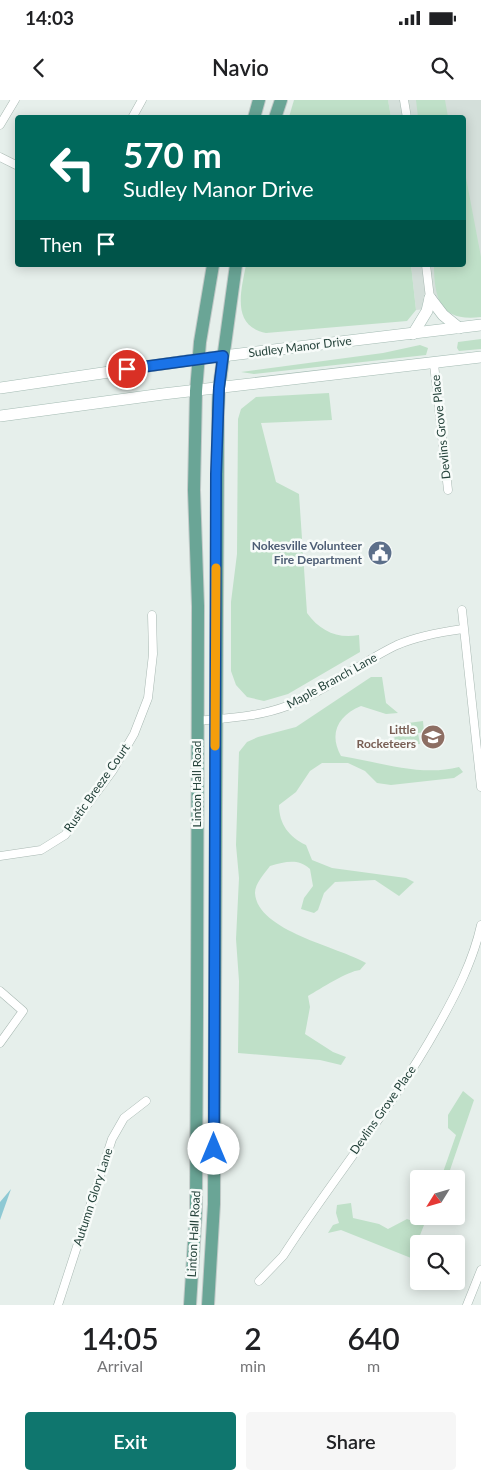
<!DOCTYPE html>
<html lang="en">
<head>
<meta charset="utf-8">
<style>
  :root { --surface:#fff; --page:#f6f6f6; --text:#202124; --muted:#757577; --accent:#0f766e }
  body { margin:0; font-family:Lato,sans-serif; background:var(--page); color:var(--text); height:100vh; display:flex; flex-direction:column; font-size:19px; white-space:nowrap }
  * { box-sizing:border-box; margin:0 }
  p { font-size:16px; color:var(--muted) }
  .icon { flex:none; width:28px; height:28px; fill:none; stroke:currentColor; stroke-width:2; stroke-linecap:round; stroke-linejoin:round }
  .map { position:relative; height:1205px; overflow:hidden }
  .panel { display:flex; flex-direction:column; background:var(--surface); flex:1 }
  .panel>* { flex:none }
  .hud { position:absolute; left:15px; top:15px; width:451px; height:152px; border-radius:5px; box-shadow:0 2px 12px #0003; background:#00695c; color:#fff; overflow:hidden }
  .needle { width:32px; rotate:233deg }
  .tools { position:absolute; left:410px; top:1070px; display:grid; gap:10px }
  .tools a { display:grid; place-items:center; width:55px; height:55px; border-radius:5px; background:var(--surface); box-shadow:0 2px 12px #0003; font-size:25px }
  .pin { position:absolute; display:grid; place-items:center; width:42px; height:42px; color:#fff; margin:-21px; border:2px solid #fff; border-radius:50%; box-shadow:0 1px 5px #0007 }
  .me { position:absolute; width:55px; margin:-28px; rotate:0deg; stroke-linejoin:round; filter:drop-shadow(0 0 4px #0008) }
  .turn { display:flex; align-items:center; gap:18px; height:105px; padding:0 25px; font-size:22px }
  .turn .icon { width:65px; height:65px; stroke-width:2.5 }
  .turn b { display:block; font-size:35px; line-height:42px }
  .then { display:flex; align-items:center; height:48px; padding:0 25px; background:#0003; gap:10px; font-size:19px }
  .eta { display:flex; justify-content:space-evenly; align-items:center; height:85px; text-align:center }
  .eta b { font-size:30px; font-weight:600; line-height:35px }
  .primary-button { display:flex; gap:10px; margin-top:auto; padding:10px 25px }
  .primary-button a { flex:1; height:58px; border-radius:5px; background:var(--accent); color:#fff; font-size:20px; font-weight:600; line-height:58px; text-align:center }
  .primary-button a+a { background:var(--page); color:var(--text) }
  .status { display:flex; justify-content:space-between; align-items:center; height:35px; padding:0 25px; background:var(--surface); direction:ltr }
  .status svg { height:14px; fill:currentColor }
  header { display:flex; justify-content:space-between; align-items:center; height:65px; padding:0 25px; background:var(--surface); font-size:22px; font-weight:600 }
  .map>svg:first-child { display:block }
  .built { fill:#d4dfda }
  .green { fill:#bfe0c8 }
  .water { fill:#8ec9d4 }
  .lines { fill:none; stroke-linecap:round; stroke-linejoin:round }
  .minor-casing { stroke:#a8b8b2; stroke-width:9 }
  .secondary-casing { stroke:#a4bbb3; stroke-width:12 }
  .primary-casing { stroke:#c2cac8; stroke-width:14 }
  .minor { stroke:#fff; stroke-width:8 }
  .secondary { stroke:#fff; stroke-width:11 }
  .primary { stroke:#6aa596; stroke-width:12 }
  .route-casing { stroke:#114b97; stroke-width:12 }
  .route { stroke:#1a73e8; stroke-width:9 }
  .slow { stroke:#f59e0b; stroke-width:9 }
  .labels { text-anchor:middle; stroke-width:5; stroke-linejoin:round; paint-order:stroke }
  .street-label { font-size:12px; fill:#24423a; stroke:#f7fbf9 }
  .service-label { font-size:12px; font-weight:bold; fill:#4e5e75; stroke:#f7fbf9; text-anchor:end }
  .education-label { font-size:12px; font-weight:bold; fill:#785e54; stroke:#f7fbf9; text-anchor:end }
</style>
</head>
<body>
<div class="status"><b>14:03</b><svg viewBox="0 0 49 12"><path d="M0 12V9h3v3zM5 12V6h3v6zM10 12V3h3v9zM15 12V0h3v12zM26 1h20v11H26zM47 4h2v5h-2z"/></svg></div>
<header><svg class="icon" aria-label="back" viewBox="0 0 24 24"><path d="M15 5l-7 7 7 7"/></svg>Navio<svg class="icon" aria-label="search" viewBox="0 0 24 24"><circle cx="10" cy="10" r="6"/><path d="M15 15l6 6"/></svg></header>
<div class="map">
<svg width="481" height="1205" viewBox="0 0 481 1205">
  <rect width="100%" height="100%" fill="#e6efeb"/>
  <polygon class="built" points="388,0 481,0 481,204 416,210 411,165 464,165 464,18 391,17"/>
  <g class="green">
    <polygon points="294,0 388,0 391,17 289,17"/>
    <polygon points="416,0 445,0 448,17 418,17"/>
    <path d="M464 67 481 157V217C442 222 434 201 434 165H464Z"/>
    <path d="M246 165H411L416 210 407 221 266 233C231 226 241 191 246 165Z"/>
    <polygon points="481,239 481,249 459,251 457,248 458,242"/>
    <polygon points="420,245 428,248 426,255 254,274 241,272 383,253"/>
    <path d="M329 293 332 320 261 323 276 382 299 394 307 513C320 531 337 539 359 535L360 552 288 594 264 601 247 597 236 585 231 571V502L237 454 238 319 241 309 256 297Z"/>
    <path d="M371 577H382L386 603 398 613 386 614 361 606C339 615 328 633 341 656 379 662 421 677 459 667L463 672 454 678 391 685 377 683 365 671 348 663H322L310 671 296 692 279 705C279 724 289 737 306 745L312 760 332 768 406 778 414 782 399 796 375 780 335 782 324 793 318 810 314 813 301 809 304 798 313 786 310 769C297 758 286 762 270 766 265 773 255 783 255 793 257 831 339 847 366 863L360 870C348 871 320 889 308 896L310 907 305 934 333 952 346 957 341 965 320 960 238 953 239 881 236 839 239 778 236 745 239 652 247 642 258 637 296 627Z"/>
    <polygon points="423,621 424,632 418,633 420,644 395,642 393,625"/>
    <polygon points="463,991 474,1000 450,1070 441,1078 456,1035 448,1028 448,1015"/>
    <polygon points="351,1103 353,1118 379,1124 388,1129 407,1119 424,1125 411,1158 341,1130 328,1133 333,1125 339,1123 336,1113 337,1105"/>
  </g>
  <polygon class="water" points="11,1089 0,1120 0,1102"/>
  <g class="lines">
    <defs>
      <g id="minor">
        <polyline points="404,0 407,18"/>
        <polyline points="132,18 142,0"/>
        <polyline points="0,25 15,0"/>
        <polyline points="0,57 18,66"/>
        <polyline points="426,165 430,198"/>
        <polyline points="434,264 448,390"/>
        <polyline points="462,510 481,687"/>
        <path d="M197 621C227 618 258 617 287 606 326 591 359 563 397 545 418 536 441 532 463 529"/>
        <polyline points="0,756 41,750 65,735 113,670 134,634 148,598 153,554 152,515"/>
        <polyline points="0,891 23,911 0,943"/>
        <path d="M259 1181 283 1156C333 1078 393 1007 438 926 456 894 473 861 481 825"/>
        <polyline points="58,1205 112,1039 124,1018 146,1001"/>
        <polyline points="467,1205 481,1170"/>
      </g>
      <g id="secondary">
        <polyline points="430,198 443,215 459,228"/>
        <polyline points="413,234 427,211 430,198"/>
        <polyline points="0,288 198,259 481,225"/>
        <polyline points="0,316 163,294 481,257"/>
      </g>
      <g id="primary">
        <polyline points="254,18 259,0"/>
        <polyline points="275,18 281,0"/>
        <polyline points="190,1205 196,1110 197,914 198,506 194,390 196,291 200,242 213,165"/>
        <polyline points="208,1205 214,1104 218,311 219,288 236,165"/>
      </g>
    </defs>
    <use href="#minor" class="minor-casing"/>
    <use href="#secondary" class="secondary-casing"/>
    <use href="#primary" class="primary-casing"/>
    <use href="#minor" class="minor"/>
    <use href="#secondary" class="secondary"/>
    <use href="#primary" class="primary"/>
  </g>
  <g class="lines">
    <defs>
      <polyline id="route" points="127,269 223,256 219,288 216,374 214,1049"/>
    </defs>
    <use href="#route" class="route-casing"/>
    <use href="#route" class="route"/>
    <polyline class="slow" points="215,646 216,468"/>
  </g>
  <defs>
    <symbol id="civic-disc" viewBox="-11 -11 22 22"><circle r="9.5" fill="#5c6f8a" stroke="#f7fbf9"/><path d="M-.6-6.5H3V-4.5H.6V-3L4-1V1h2V6H-6V1h2V-1L-.6-3ZM-1.2 2.5V6h2.4V2.5Z" fill="#fff"/></symbol>
    <symbol id="school-disc" viewBox="-11 -11 22 22"><circle r="9.5" fill="#8d6e63" stroke="#f7fbf9"/><path d="M0-5L7-2L0 1L-7-2ZM-4 1L0 2.5L4 1V4Q0 6-4 4Z" fill="#fff"/></symbol>
  </defs>
  <g fill-rule="evenodd">
    <use href="#civic-disc" x="366" y="439" width="28" height="28"/>
    <use href="#school-disc" x="419" y="623" width="28" height="28"/>
  </g>
  <g class="labels">
    <g class="street-label">
      <text transform="translate(300 247) rotate(-7)" y="4">Sudley Manor Drive</text>
      <text transform="translate(441 327) rotate(-96)" y="4">Devlins Grove Place</text>
      <text transform="translate(332 581) rotate(-29)" y="4">Maple Branch Lane</text>
      <text transform="translate(197 684) rotate(-90)" y="4">Linton Hall Road</text>
      <text transform="translate(97 688) rotate(-55)" y="4">Rustic Breeze Court</text>
      <text transform="translate(383 1010) rotate(-55)" y="4">Devlins Grove Place</text>
      <text transform="translate(93 1097) rotate(-72)" y="4">Autumn Glory Lane</text>
      <text transform="translate(194 1134) rotate(-87)" y="4">Linton Hall Road</text>
    </g>
    <g class="service-label">
      <text x="362" y="450">Nokesville Volunteer<tspan x="362" dy="14">Fire Department</tspan></text>
    </g>
    <g class="education-label">
      <text x="416" y="634">Little<tspan x="416" dy="14">Rocketeers</tspan></text>
    </g>
  </g>
</svg>
<div class="tools">
<a><svg class="needle" viewBox="-14 -14 28 28"><path d="M0-13l5 13h-10z" fill="#e53935"/><path d="M0 13l5-13h-10z" fill="#757577"/></svg></a>
<a><svg class="icon" aria-label="search" viewBox="0 0 24 24"><circle cx="10" cy="10" r="6"/><path d="M15 15l6 6"/></svg></a>
</div>
<div class="pin" style="left:127px;top:269px;background:#d93025"><svg class="icon" aria-label="arrive" viewBox="0 0 24 24"><path d="M6 21V4h12l-3 4 3 4H6"/></svg></div>
<svg class="me" style="left:214px;top:1049px" viewBox="-20 -20 40 40"><circle r="19" fill="#fff"/><path d="M0-13L10 11 0 6-10 11z" fill="#1a73e8"/></svg>
<div class="hud">
<div class="turn"><svg class="icon" aria-label="left" viewBox="0 0 24 24"><path d="M17 20v-9H6M10 6l-5 5 5 5"/></svg><div><b>570 m</b>Sudley Manor Drive</div></div>
<div class="then">Then<svg class="icon" aria-label="arrive" viewBox="0 0 24 24"><path d="M6 21V4h12l-3 4 3 4H6"/></svg></div>
</div>
</div>
<section class="panel">
<div class="eta">
<div><b>14:05</b><p>Arrival</p></div>
<div><b>2</b><p>min</p></div>
<div><b>640</b><p>m</p></div>
</div>
<div class="primary-button"><a>Exit</a><a>Share</a></div>
</section>
</body>
</html>
